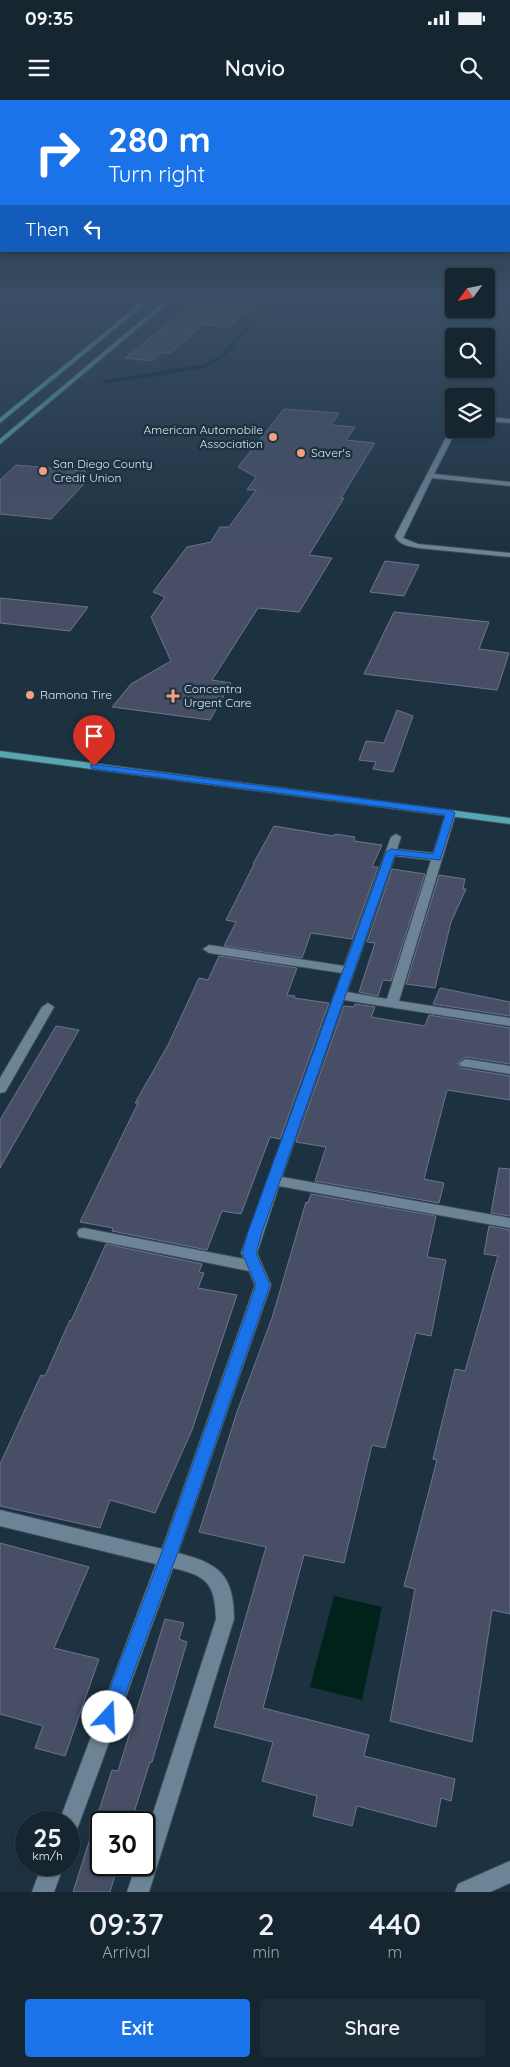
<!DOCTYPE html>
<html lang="en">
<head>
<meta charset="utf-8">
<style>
  :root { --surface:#152631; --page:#1e2e39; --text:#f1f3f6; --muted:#9da5ab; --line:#34434d; --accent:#1a73e8 }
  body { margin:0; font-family:Quicksand,sans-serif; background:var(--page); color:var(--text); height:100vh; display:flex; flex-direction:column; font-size:19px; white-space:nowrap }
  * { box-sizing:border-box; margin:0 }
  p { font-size:16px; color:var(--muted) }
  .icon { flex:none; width:28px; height:28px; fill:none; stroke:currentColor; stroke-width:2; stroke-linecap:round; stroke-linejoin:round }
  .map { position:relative; height:1792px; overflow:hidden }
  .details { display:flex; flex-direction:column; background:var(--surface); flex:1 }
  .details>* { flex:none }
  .hud { position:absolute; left:0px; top:0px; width:510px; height:152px; box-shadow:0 1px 4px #0004,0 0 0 1px var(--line); background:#1a73e8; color:#fff; overflow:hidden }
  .needle { width:32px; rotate:237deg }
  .tools { position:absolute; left:445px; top:168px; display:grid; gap:10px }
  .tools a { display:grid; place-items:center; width:50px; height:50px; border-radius:5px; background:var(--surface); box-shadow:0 1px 4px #0004,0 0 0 1px var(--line); font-size:25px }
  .speed { position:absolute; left:15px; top:1711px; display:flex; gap:10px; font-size:25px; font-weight:700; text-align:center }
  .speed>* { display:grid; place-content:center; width:65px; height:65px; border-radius:50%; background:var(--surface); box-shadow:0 1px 4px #0004,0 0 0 1px var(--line); line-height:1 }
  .speed small { font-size:12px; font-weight:400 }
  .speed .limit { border:2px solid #111; border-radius:8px; background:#fff; color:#111 }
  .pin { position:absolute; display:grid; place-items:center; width:42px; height:42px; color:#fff; margin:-51px -21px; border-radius:50% 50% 50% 0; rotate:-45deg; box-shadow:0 0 5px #0007 }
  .pin .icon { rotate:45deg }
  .me { position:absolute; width:55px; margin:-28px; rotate:20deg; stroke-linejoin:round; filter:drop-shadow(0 0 4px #0008) }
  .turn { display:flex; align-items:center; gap:18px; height:105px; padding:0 25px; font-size:22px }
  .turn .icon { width:65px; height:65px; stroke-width:2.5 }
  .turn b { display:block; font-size:35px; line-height:42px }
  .then { display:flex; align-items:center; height:48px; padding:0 25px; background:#0003; gap:10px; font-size:19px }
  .eta { display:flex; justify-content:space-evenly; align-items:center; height:85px; text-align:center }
  .eta b { font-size:30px; font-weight:600; line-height:35px }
  .cta { display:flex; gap:10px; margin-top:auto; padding:10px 25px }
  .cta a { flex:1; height:58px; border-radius:5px; background:var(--accent); color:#fff; font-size:20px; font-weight:600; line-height:58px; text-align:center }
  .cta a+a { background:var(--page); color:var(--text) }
  .status { display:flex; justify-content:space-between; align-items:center; height:35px; padding:0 25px; background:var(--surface); direction:ltr }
  .status svg { height:14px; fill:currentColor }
  header { display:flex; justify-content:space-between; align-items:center; height:65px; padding:0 25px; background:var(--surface); font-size:22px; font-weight:600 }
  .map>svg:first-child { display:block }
  .water { fill:#00221a }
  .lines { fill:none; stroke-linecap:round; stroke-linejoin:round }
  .stream { stroke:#00221a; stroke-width:4 }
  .building { fill:#474e65; stroke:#6d758d }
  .minor-casing { stroke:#3b4f5b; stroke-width:2 }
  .major-casing { stroke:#3b4f5b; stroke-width:2 }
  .minor { fill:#6c8495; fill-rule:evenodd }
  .major { fill:#57a6b4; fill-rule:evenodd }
  .route { fill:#1a73e8; stroke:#114b97 }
  .poi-dot { fill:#f2a07f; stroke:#1c3241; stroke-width:2 }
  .labels { text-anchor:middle; stroke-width:5; stroke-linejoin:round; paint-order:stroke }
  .far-poi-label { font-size:12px; fill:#d9e7f0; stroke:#1c3241; text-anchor:start }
</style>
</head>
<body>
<div class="status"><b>09:35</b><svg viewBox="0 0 49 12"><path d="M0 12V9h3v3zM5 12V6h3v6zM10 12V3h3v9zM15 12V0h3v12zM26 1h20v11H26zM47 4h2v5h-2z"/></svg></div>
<header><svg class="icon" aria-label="menu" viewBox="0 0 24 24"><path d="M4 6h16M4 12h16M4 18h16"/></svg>Navio<svg class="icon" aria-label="search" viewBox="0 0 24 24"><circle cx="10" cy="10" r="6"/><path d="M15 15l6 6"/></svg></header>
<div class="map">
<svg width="510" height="1792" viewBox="0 0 510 1792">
  <rect width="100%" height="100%" fill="#1c3241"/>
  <polygon class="water" points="334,1496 382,1507 362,1600 310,1587"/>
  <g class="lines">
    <polyline class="stream" points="105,282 205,266 223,256 265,207 288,197"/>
  </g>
  <g class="building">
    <polygon points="205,197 246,197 238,204 251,205 229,227 203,225 170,253 162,253 152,261 125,258 181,213 183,216"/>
    <polygon points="284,309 339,313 331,325 355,327 346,340 375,343 341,398 344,398 309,455 332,458 299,512 258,508 212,580 231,583 210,620 112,607 131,584 171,561 151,517 165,497 153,492 187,447 211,442 220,427 229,427 256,390 247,390 256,377 238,367"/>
    <polygon points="16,365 85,371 84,384 51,419 0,414 0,380"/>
    <polygon points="385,461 419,465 404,496 370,492"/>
    <polygon points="0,498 88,507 70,531 0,523"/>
    <polygon points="394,512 489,522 479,549 509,553 497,590 364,574"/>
    <polygon points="397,610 413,616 393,672 373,669 376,662 359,660 366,641 384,643"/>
    <polygon points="274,726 334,736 335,734 355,737 354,741 382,745 372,767 378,767 352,839 311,833 302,858 224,846 236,822 226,820 254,764 253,764"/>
    <polygon points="392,769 425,774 391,881 383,880 378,896 359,892 375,843 367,842"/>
    <polygon points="439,775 465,779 463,789 466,789 451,822 435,888 406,884"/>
    <polygon points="219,856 297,868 287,895 295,896 294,898 329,903 280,1039 270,1037 241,1114 222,1111 207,1150 112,1131 113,1128 80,1122 138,1003 135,1003 168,945 199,878 208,880"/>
    <polygon points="440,888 510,902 510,916 433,904"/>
    <polygon points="355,904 375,907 371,917 425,926 429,915 510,928 510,964 466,957 457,963 461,968 510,976 510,1000 447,990 424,1079 444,1083 439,1103 315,1081 326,1047 296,1042 344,906 354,907"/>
    <polygon points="56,926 79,930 0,1068 0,1020"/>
    <polygon points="499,1068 510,1069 510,1116 491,1113"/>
    <polygon points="311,1094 436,1116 427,1157 446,1160 431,1236 416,1233 385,1348 372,1345 344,1463 304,1455 263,1608 369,1635 364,1656 455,1679 451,1701 441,1698 436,1727 357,1706 352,1726 313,1716 317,1696 262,1681 273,1642 214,1627 266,1447 199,1432 237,1312 272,1218 306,1102 308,1103"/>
    <polygon points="489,1126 510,1130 510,1514 492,1510 472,1642 390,1621 415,1489 404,1486 437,1360 433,1359 455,1269 465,1271 498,1156 484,1154"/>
    <polygon points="106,1144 202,1164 199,1172 204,1173 198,1188 237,1195 192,1330 155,1413 110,1400 100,1428 0,1406 0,1364 41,1275 45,1276 70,1220 71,1221"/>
    <polygon points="0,1443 89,1467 54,1548 99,1559 65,1656 35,1648 43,1626 0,1614"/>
    <polygon points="165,1519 184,1523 179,1539 187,1542 152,1662 150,1662 131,1722 101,1722 101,1765 118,1765 110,1792 73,1792 112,1670 118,1671"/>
  </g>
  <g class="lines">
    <defs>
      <g id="minor">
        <polygon points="486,317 510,319 510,323 486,321"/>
        <path d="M454 326V329H457L434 374 510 382V386L432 378 403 438 418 444 510 453V457L418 448C409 446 399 445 395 436L451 328Z"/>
        <path d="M451 710 456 713 399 901 510 918V926L344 900 282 1077 510 1118V1128L279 1086 257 1153 271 1185 178 1453C219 1463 234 1475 234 1519L149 1792H127L136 1765H144V1741L216 1519C215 1483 207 1476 173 1468L79 1724 76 1731 69 1734V1722H59L156 1464 0 1426V1410L162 1449 255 1185 249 1171 79 1137 77 1133 79 1129 84 1128 244 1159 241 1153 248 1133 342 873 209 853 203 849 209 845 344 866 391 737 396 734 401 737 397 749 433 753 446 713ZM395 756 431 760 387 899 347 892Z"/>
        <polygon points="48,903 54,907 7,989 5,992 0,993 0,978 42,907"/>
        <polygon points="466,959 510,966 510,974 461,966 459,963"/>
        <polygon points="510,1761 510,1783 490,1792 455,1792 458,1784"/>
        <polygon points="42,1765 64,1765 54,1792 32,1792"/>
      </g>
      <g id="major">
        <polygon points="148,197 154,197 0,323 0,318"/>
        <polygon points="169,197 175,197 0,344 0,339"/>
        <polygon points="0,651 510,718 510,724 0,657"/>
      </g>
    </defs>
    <use href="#minor" class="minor-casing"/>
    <use href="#major" class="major-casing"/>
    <use href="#minor" class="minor"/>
    <use href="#major" class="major"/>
  </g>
  <linearGradient id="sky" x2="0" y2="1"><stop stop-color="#0f1c24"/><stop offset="0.44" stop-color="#3a4f65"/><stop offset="1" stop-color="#3a4f65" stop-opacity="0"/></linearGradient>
  <rect width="510" height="448" fill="url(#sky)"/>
  <polygon class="route" points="91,664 451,710 455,713 440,760 395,755 262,1132 256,1153 270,1185 176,1457 117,1617 115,1623 108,1626 102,1623 99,1617 160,1457 256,1185 242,1153 248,1132 386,752 391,749 433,754 445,715 94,669 91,668"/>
  <g class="poi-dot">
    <circle cx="273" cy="337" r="5"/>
    <circle cx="301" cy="353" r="5"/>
    <circle cx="43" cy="371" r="5"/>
    <circle cx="30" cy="595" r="5"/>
    <path d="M170.5 588.5h5v5h5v5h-5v5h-5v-5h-5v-5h5z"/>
  </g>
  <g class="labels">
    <g class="far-poi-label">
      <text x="263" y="334" text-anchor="end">American Automobile<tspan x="263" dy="14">Association</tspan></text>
      <text x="311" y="357">Saver's</text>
      <text x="53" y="368">San Diego County<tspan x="53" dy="14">Credit Union</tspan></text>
      <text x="184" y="593">Concentra<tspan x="184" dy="14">Urgent Care</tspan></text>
      <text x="40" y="599">Ramona Tire</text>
    </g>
  </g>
</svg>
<div class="tools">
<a><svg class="needle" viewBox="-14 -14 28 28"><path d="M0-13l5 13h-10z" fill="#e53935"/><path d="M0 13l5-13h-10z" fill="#9da5ab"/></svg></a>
<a><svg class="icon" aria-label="search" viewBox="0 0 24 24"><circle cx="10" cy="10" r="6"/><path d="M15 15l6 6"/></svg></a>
<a><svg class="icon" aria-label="layers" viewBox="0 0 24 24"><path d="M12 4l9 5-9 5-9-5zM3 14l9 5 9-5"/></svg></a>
</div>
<div class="speed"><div>25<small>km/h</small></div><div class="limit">30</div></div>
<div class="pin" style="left:94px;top:666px;background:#d93025"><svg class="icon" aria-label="arrive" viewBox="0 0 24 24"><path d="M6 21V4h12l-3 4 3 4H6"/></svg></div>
<svg class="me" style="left:108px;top:1617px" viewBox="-20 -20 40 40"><circle r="19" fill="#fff"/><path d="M0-13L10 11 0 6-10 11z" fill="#1a73e8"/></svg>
<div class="hud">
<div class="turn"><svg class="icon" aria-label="right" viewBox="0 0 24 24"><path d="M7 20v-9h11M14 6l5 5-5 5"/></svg><div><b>280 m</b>Turn right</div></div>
<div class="then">Then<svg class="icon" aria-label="left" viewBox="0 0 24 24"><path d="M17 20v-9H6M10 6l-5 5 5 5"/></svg></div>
</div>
</div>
<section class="details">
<div class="eta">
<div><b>09:37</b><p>Arrival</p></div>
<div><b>2</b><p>min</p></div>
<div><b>440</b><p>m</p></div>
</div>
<div class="cta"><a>Exit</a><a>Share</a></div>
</section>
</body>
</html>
